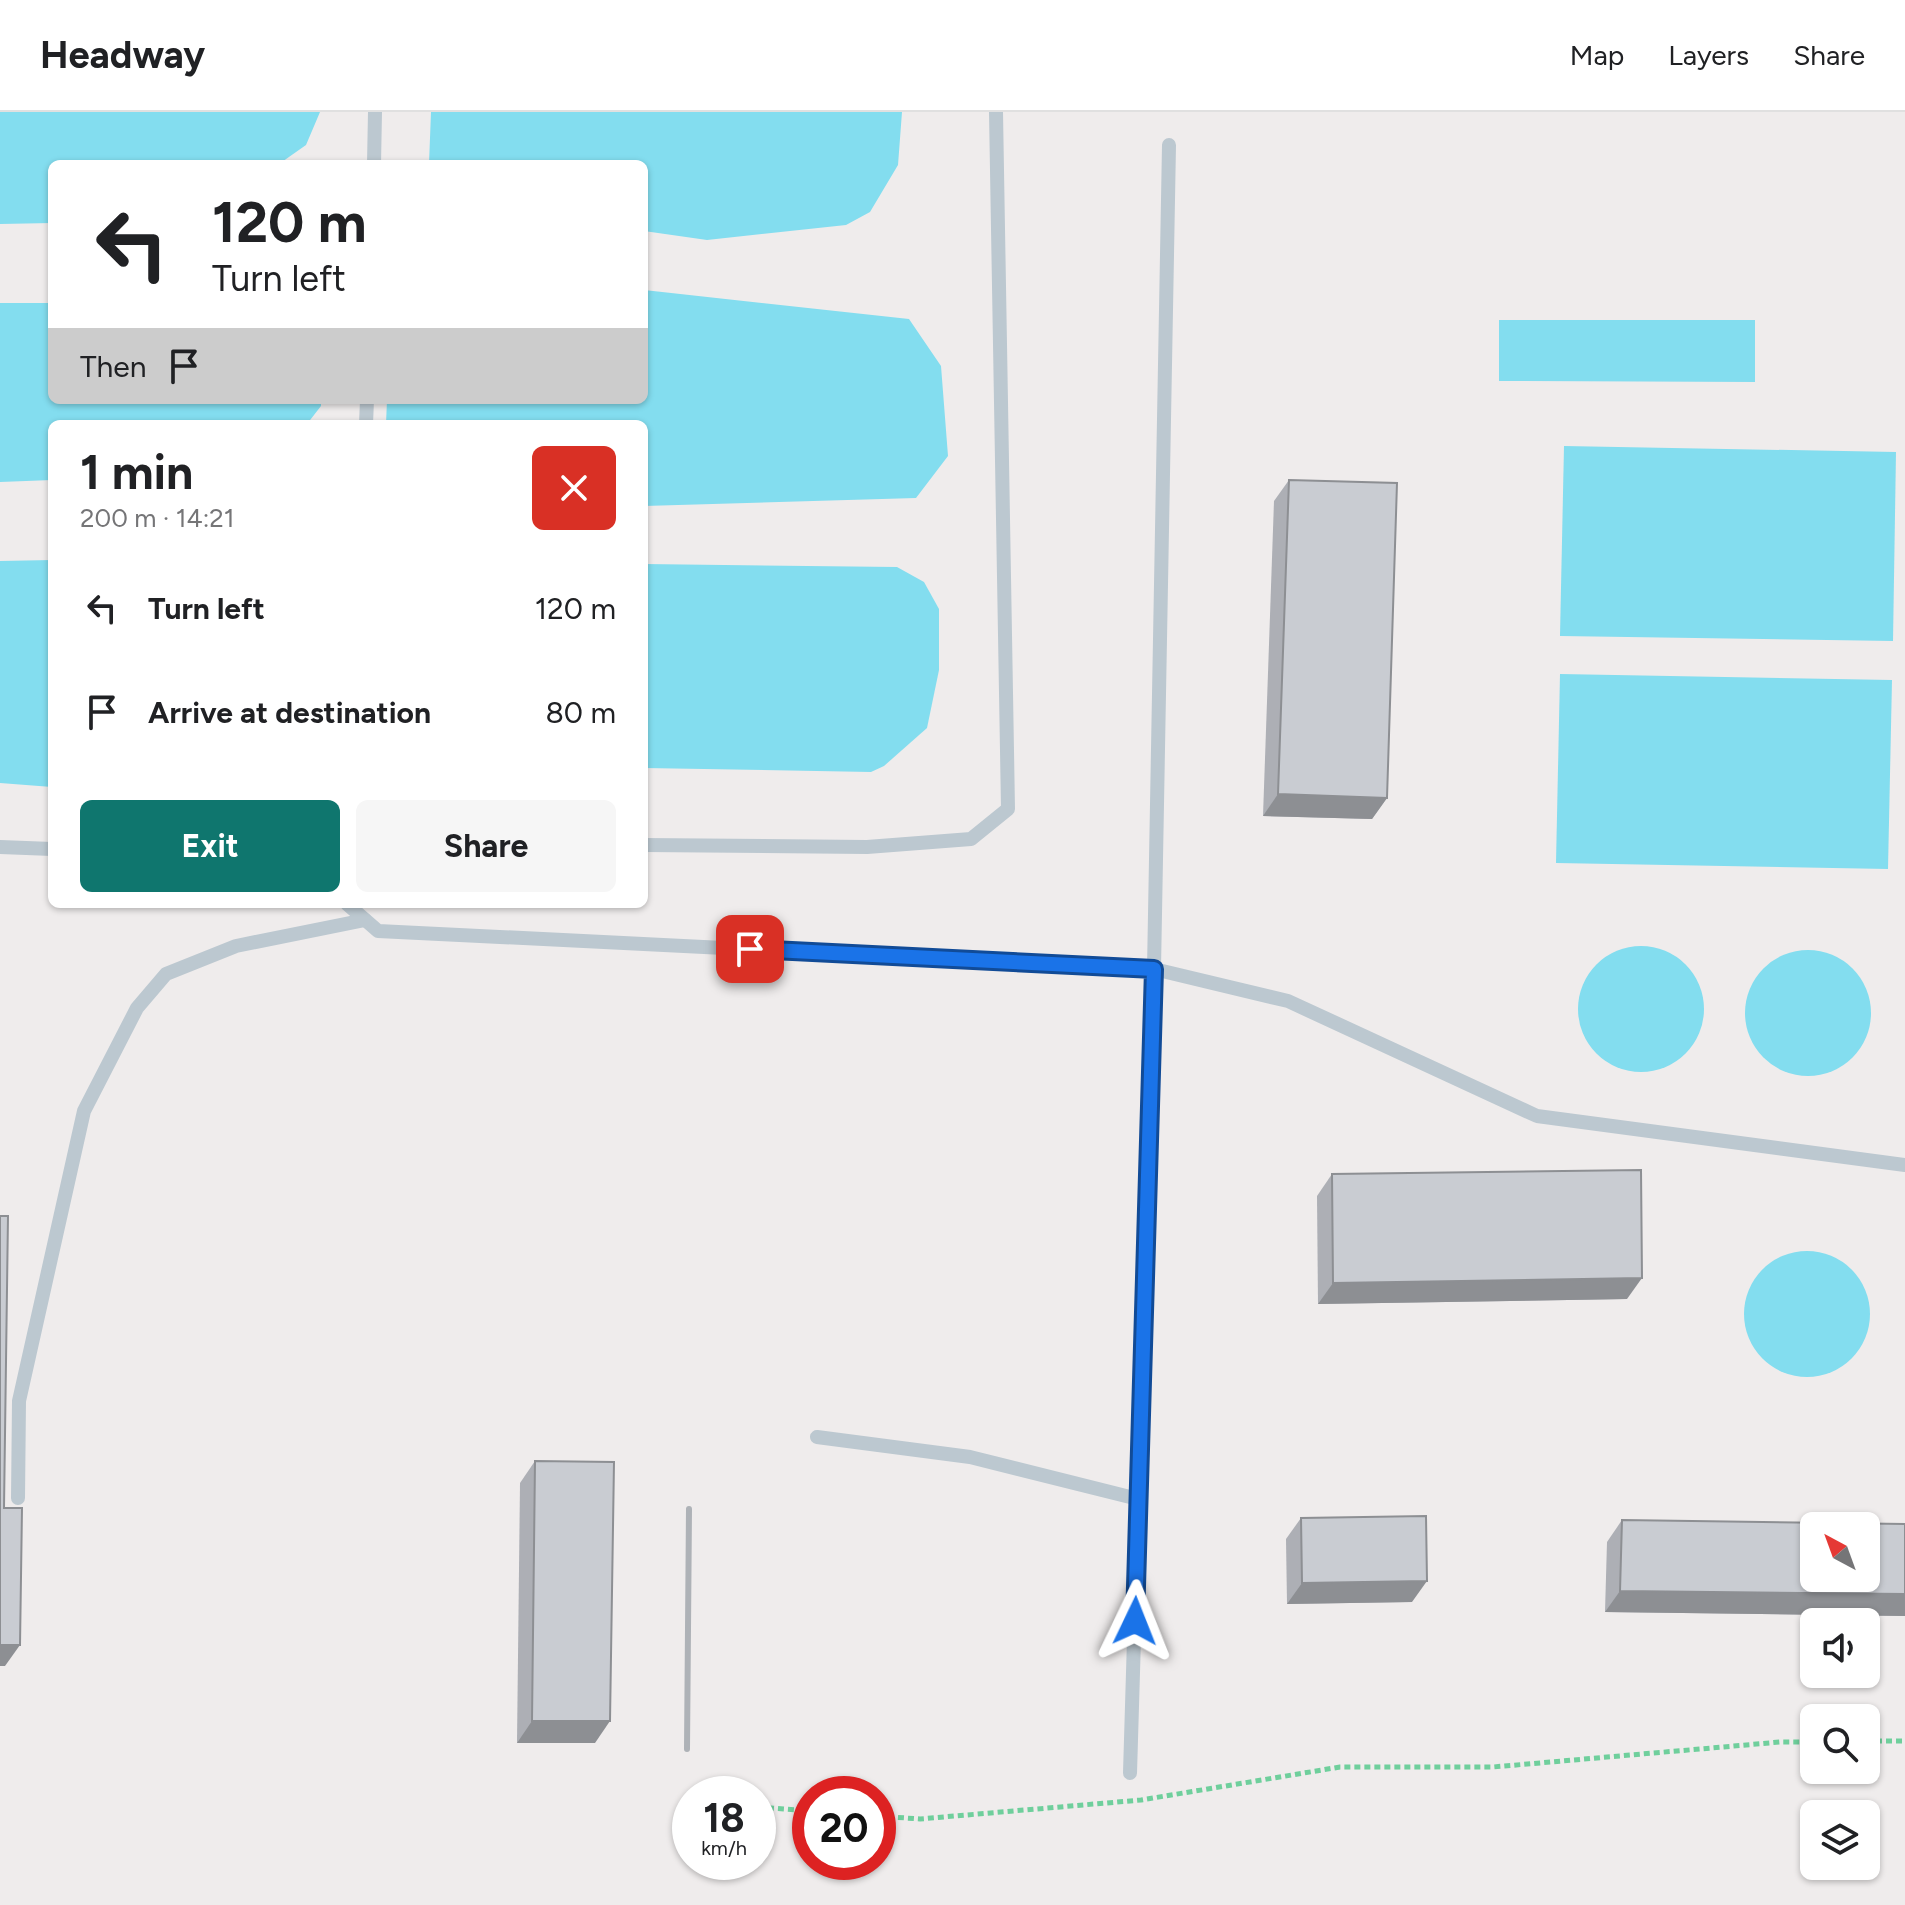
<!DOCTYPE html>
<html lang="en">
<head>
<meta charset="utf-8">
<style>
  :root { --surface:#fff; --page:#f6f6f6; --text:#202124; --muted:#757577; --line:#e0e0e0; --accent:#0f766e }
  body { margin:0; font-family:Figtree,sans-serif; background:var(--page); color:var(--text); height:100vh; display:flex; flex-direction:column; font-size:30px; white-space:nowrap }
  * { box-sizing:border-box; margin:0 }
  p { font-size:26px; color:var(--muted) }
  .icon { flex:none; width:44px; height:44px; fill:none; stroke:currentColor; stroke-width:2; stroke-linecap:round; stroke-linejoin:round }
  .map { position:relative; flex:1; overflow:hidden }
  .details { position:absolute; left:48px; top:308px; width:600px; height:488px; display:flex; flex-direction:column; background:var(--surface); border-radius:12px; box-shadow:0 2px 6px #0004 }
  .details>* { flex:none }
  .guide { position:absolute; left:48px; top:48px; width:600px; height:244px; border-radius:12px; box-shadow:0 2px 6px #0004; background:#fff; color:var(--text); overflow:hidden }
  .needle { width:52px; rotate:319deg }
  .buttons { position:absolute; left:1800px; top:1400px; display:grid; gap:16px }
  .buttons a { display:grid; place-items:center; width:80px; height:80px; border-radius:12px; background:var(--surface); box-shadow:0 2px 6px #0004; font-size:40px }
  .speed { position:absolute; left:672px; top:1664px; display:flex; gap:16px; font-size:40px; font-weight:700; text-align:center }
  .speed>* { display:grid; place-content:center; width:104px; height:104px; border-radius:50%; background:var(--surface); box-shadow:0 2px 6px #0004; line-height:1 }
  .speed small { font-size:20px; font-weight:400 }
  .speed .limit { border:12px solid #d22; background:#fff; color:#111 }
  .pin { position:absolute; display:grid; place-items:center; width:68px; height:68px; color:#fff; margin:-34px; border-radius:16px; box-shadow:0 4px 12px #0006 }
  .me { position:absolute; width:88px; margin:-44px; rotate:2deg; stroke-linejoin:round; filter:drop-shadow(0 0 6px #0008) }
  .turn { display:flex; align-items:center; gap:28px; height:168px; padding:0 32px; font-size:36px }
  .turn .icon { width:104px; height:104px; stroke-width:2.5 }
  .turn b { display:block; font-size:56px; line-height:68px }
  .then { display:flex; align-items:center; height:76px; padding:0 32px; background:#0003; gap:16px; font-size:30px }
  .round { display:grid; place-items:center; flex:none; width:84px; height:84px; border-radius:12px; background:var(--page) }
  .overview { display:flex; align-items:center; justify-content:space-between; height:136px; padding:0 32px }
  h1 { font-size:48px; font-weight:700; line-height:60px }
  .cta { display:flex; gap:16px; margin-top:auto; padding:16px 32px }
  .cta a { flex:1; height:92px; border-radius:12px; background:var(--accent); color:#fff; font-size:32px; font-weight:700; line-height:92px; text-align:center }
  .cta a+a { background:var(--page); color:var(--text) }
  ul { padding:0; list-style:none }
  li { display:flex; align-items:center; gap:24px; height:104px; padding:0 32px }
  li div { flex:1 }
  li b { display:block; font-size:30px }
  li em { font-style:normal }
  header { display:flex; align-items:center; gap:48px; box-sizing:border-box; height:112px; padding:0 40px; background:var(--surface); border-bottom:2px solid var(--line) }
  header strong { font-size:38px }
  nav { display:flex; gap:44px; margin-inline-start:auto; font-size:28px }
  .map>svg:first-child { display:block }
  .water { fill:#83ddef }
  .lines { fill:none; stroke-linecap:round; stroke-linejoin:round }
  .path { stroke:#6fcf9c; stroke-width:5; stroke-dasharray:6 4; stroke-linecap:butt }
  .service { stroke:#bcc8d0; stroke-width:14 }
  .rail { stroke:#aeb2b7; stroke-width:6 }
  .wall { fill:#adafb5 }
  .shaded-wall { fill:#8d8f93 }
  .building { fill:#c9ccd2; stroke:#8d8f93; stroke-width:2; fill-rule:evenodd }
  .route-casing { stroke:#114b97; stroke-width:20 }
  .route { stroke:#1a73e8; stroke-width:14 }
</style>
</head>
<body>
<header>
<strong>Headway</strong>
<nav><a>Map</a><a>Layers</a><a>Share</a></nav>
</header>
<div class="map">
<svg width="1905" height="1793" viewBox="0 0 1905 1793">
  <rect width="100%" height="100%" fill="#efecec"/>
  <g class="water">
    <polygon points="0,0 320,0 306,33 279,52 52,52 52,111 0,112"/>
    <polygon points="431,0 902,0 898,53 870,100 846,113 707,128 644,119 644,52 429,52"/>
    <polygon points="644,178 909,207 941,254 948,344 916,386 644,394 644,312 386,312 387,288 644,288"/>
    <polygon points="0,191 52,191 52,288 321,288 321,294 307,312 52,312 52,368 0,370"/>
    <polygon points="1499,208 1755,208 1755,270 1499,269"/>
    <polygon points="1564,334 1896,340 1893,529 1560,524"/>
    <polygon points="52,448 52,675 0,671 0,449"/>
    <polygon points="644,452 897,455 924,470 939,497 939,558 927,616 884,654 871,660 644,656"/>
    <polygon points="1560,562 1892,568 1888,757 1556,751"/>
    <circle cx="1641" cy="897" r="63"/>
    <circle cx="1808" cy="901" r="63"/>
    <circle cx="1807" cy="1202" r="63"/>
  </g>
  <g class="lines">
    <g class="path">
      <polyline points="1866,1629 1905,1629"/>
      <polyline points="689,1690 690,1690"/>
      <polyline points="758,1695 810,1699"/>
      <polyline points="878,1704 920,1707 1141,1688 1340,1655 1493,1655 1780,1630 1814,1630"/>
    </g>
    <g class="service">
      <polyline points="374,52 375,0"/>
      <polyline points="366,312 367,288"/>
      <polyline points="644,733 867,735 971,727 1008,697 996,0"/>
      <polyline points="0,735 52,737"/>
      <polyline points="347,792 378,819 1154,857 1288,889 1537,1004 1905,1053"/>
      <polyline points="817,1325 970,1345 1138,1387"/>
      <polyline points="18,1386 19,1289 84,999 137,896 166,862 236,834 365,808"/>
      <polyline points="1130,1661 1154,857 1169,33"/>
    </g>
    <polyline class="rail" points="687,1637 689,1397"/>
  </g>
  <g class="wall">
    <polygon points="1289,368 1387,686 1372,707 1263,704 1274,389"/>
    <polygon points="1332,1062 1627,1187 1318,1192 1317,1084"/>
    <polygon points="535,1349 595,1631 517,1631 520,1371"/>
    <polygon points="1301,1406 1412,1490 1287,1492 1286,1427"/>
    <polygon points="1622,1408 1905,1412 1905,1504 1605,1500 1607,1430"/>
  </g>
  <g class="shaded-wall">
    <polygon points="1278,682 1387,686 1372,707 1263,704"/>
    <polygon points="1642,1166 1627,1187 1318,1192 1333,1171"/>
    <polygon points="1427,1469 1412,1490 1287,1492 1302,1471"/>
    <polygon points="1620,1479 1905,1482 1905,1504 1605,1500"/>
    <polygon points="0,1533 20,1533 5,1554 0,1554"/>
    <polygon points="532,1609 610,1609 595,1631 517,1631"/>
  </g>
  <g class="building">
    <polygon points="1289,368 1397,371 1387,686 1278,682"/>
    <polygon points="1641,1058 1642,1166 1333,1171 1332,1062"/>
    <polygon points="0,1104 8,1104 4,1396 22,1396 20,1533 0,1533"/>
    <polygon points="535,1349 614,1350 610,1609 532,1609"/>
    <polygon points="1426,1404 1427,1469 1302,1471 1301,1406"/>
    <path d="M1622 1408 1905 1412V1482L1620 1479ZM1814 1414H1866V1466H1814Z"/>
  </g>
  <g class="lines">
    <defs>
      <polyline id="route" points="750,837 1154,857 1135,1509"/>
    </defs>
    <use href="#route" class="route-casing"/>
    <use href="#route" class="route"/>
  </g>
</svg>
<div class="buttons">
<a><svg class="needle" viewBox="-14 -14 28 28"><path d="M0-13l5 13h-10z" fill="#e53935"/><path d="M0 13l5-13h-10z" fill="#757577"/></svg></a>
<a><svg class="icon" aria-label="sound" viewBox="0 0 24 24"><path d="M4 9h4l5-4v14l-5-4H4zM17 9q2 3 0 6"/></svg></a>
<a><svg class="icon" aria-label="search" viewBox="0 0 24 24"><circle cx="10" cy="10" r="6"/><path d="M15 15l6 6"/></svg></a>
<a><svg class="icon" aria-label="layers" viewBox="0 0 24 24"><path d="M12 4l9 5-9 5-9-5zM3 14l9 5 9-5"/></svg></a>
</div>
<div class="speed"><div>18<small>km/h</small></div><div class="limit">20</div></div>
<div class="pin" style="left:750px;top:837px;background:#d93025"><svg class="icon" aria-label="arrive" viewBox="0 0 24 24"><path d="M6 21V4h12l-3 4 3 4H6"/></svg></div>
<svg class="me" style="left:1135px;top:1509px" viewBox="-20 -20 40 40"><path d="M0-17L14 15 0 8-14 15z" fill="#1a73e8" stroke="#fff" stroke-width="4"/></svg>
<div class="guide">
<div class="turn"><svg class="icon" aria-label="left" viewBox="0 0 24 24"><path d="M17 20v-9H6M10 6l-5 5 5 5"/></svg><div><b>120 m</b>Turn left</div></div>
<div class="then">Then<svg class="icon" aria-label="arrive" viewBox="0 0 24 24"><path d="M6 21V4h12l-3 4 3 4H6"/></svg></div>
</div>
<section class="details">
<div class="overview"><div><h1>1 min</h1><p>200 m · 14:21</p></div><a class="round" style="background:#d93025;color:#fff"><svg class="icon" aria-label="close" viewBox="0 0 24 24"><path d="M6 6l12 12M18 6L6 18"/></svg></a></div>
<ul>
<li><svg class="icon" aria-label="left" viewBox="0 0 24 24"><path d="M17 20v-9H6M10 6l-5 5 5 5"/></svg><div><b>Turn left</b></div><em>120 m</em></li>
<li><svg class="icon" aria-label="arrive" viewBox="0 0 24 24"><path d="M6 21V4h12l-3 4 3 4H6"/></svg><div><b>Arrive at destination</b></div><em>80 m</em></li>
</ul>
<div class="cta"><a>Exit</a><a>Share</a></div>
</section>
</div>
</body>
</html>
